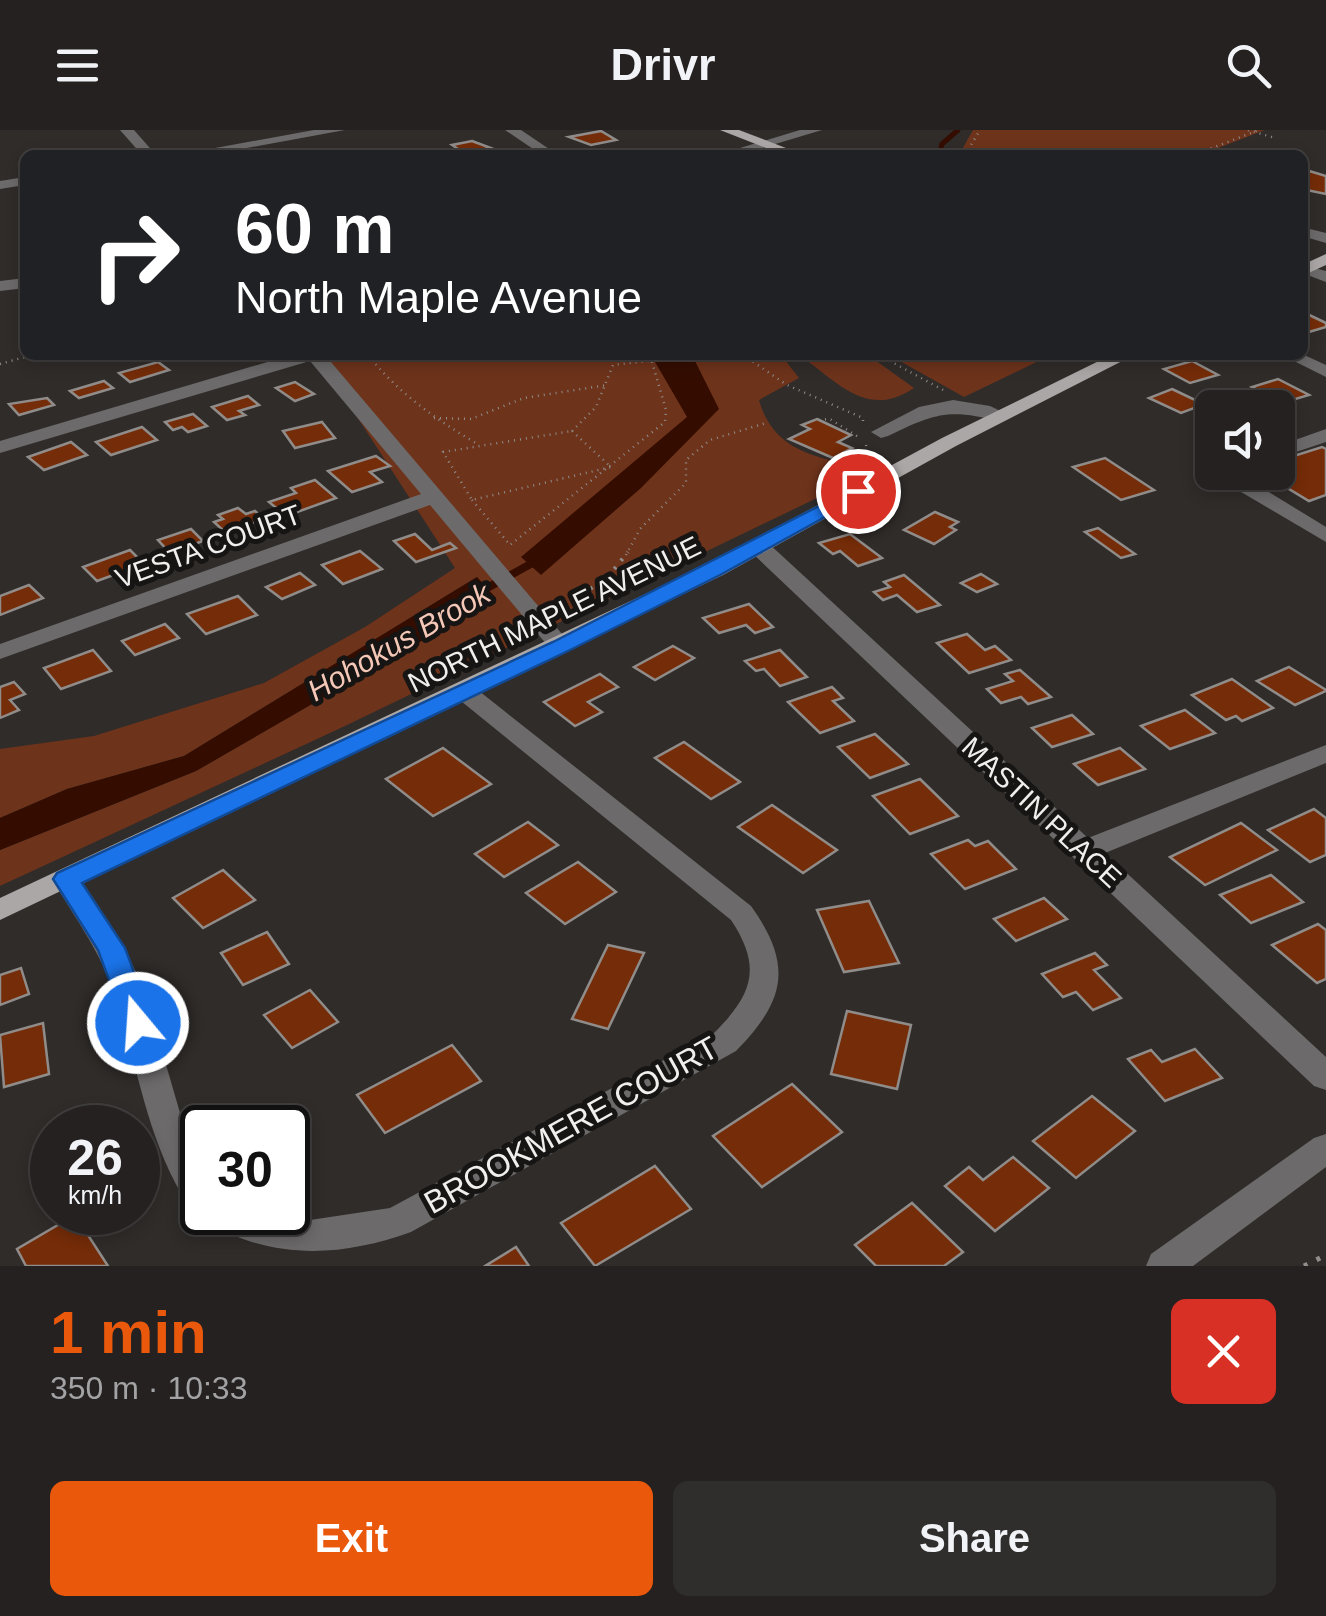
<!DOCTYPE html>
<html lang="en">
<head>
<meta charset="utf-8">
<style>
  :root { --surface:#242120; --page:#302e2d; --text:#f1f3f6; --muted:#a3a3a5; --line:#413e3e; --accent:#ea580c }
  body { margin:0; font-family:Helvetica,sans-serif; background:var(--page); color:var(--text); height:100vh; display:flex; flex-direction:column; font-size:38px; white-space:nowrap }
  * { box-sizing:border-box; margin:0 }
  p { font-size:32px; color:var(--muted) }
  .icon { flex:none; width:55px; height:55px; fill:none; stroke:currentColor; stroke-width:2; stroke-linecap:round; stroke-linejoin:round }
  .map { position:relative; height:1136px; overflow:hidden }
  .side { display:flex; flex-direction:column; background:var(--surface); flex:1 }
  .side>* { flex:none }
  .guide { position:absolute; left:20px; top:20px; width:1288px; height:210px; border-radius:15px; box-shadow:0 5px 15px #0003,0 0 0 2px var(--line); background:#202124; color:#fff; overflow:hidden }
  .fabs { position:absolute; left:1195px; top:260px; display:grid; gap:20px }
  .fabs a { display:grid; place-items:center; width:100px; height:100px; border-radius:15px; background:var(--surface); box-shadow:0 5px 15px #0003,0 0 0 2px var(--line); font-size:50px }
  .speed { position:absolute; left:30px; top:975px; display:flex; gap:20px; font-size:50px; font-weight:700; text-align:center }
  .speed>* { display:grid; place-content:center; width:130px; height:130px; border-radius:50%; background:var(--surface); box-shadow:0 5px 15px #0003,0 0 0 2px var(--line); line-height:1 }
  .speed small { font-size:25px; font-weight:400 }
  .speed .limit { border:5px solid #111; border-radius:15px; background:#fff; color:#111 }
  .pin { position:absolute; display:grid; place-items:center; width:85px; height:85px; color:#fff; margin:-42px; border:5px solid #fff; border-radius:50%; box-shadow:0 2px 10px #0007 }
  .me { position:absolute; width:110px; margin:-55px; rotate:342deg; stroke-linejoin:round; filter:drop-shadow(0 0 8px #0008) }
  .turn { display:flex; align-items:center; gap:35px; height:210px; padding:0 50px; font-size:45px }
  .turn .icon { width:130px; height:130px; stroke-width:2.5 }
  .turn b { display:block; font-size:70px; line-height:85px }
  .round { display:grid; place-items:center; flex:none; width:105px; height:105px; border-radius:15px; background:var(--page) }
  .head { display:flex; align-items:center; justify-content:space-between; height:170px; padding:0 50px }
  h1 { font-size:60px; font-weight:700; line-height:75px; color:var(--accent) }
  .button { display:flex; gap:20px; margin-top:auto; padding:20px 50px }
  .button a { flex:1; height:115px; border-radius:15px; background:var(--accent); color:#fff; font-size:40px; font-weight:700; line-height:115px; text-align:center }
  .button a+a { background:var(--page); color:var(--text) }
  header { display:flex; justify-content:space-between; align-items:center; height:130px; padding:0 50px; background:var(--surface); font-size:45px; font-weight:700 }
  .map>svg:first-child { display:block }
  .green { fill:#6e331b }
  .water { fill:#340d00 }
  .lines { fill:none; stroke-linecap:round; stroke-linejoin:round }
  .stream-far1 { stroke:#340d00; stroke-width:5 }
  .stream { stroke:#340d00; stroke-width:8 }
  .building { fill:#752c08; stroke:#908c8a; stroke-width:2.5 }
  .path-far2 { stroke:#908d8b; stroke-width:2.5; stroke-dasharray:1 5; stroke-linecap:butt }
  .path-far1 { stroke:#908d8b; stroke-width:4; stroke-dasharray:2.5 8; stroke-linecap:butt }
  .path { stroke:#908d8b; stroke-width:5; stroke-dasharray:4 10; stroke-linecap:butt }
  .minor { fill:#6c6a6a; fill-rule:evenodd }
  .major { fill:#aba7a6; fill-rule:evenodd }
  .route { fill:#1a73e8; stroke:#114b97; stroke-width:2.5 }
  .labels { text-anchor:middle; stroke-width:10; stroke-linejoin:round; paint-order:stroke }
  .street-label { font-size:28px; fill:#f1efee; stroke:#161514 }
  .water-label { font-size:30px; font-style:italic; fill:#f4c7b6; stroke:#161514 }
  .near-street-label { font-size:32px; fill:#f1efee; stroke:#161514 }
</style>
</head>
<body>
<header><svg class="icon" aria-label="menu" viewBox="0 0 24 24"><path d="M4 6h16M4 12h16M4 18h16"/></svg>Drivr<svg class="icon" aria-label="search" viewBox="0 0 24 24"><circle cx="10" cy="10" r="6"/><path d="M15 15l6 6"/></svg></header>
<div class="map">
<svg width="1326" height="1136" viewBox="0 0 1326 1136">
  <rect width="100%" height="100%" fill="#302c2a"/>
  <g class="green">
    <polygon points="973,0 1265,0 1200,25 959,25"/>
    <path d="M317 225H781L799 248 759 270C775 327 826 328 875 340L345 596 0 756V720L196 641 495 468 477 447 184 626 67 659 0 688V619L94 606 264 553 365 497 455 438Z"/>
    <path d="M808 225H868L914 258C870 288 841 256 806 230Z"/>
    <polygon points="889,225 1051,225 964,267"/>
  </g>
  <g class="water">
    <polygon points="651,225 692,225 719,279 641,358 541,445 521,427 687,287"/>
    <polygon points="477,447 496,468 196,641 0,720 0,688 67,659 184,626"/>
  </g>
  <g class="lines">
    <polyline class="stream-far1" points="939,25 942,14 958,0"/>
    <polyline class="stream" points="478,463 536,431"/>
  </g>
  <g class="building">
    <polygon points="601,1 616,10 591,15 569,7"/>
    <polygon points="472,11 491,18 464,23 452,15"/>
    <polygon points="1306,40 1326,46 1326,64 1302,59"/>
    <polygon points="1303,182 1326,193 1326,197 1302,204"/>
    <polygon points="1192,231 1218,245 1190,253 1164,239"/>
    <polygon points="158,232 169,240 130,252 119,243"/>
    <polygon points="1278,249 1309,265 1282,273 1252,257"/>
    <polygon points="104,251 113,258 79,268 70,261"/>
    <polygon points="295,252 314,264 295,271 276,258"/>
    <polygon points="1172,259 1212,278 1212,286 1194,278 1181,283 1149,268"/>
    <polygon points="248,266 259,275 239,281 245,285 227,290 212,277"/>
    <polygon points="47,268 54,275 19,285 9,274"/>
    <polygon points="193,284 207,296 188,302 182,297 173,300 165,292"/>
    <polygon points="817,289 851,305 838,312 852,318 833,328 789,309 810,299 802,295"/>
    <polygon points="322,292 335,308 295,318 283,301"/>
    <polygon points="142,297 157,310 111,325 96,312"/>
    <polygon points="71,312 87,325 44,340 28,327"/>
    <polygon points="1322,317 1326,319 1326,365 1309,371 1261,342 1278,342 1278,331"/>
    <polygon points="376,326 390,336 370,342 382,352 352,362 328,341"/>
    <polygon points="1105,328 1154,360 1121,370 1073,337"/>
    <polygon points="315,350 336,368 286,386 269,372 296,363 291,358"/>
    <polygon points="238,378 246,384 255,381 264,389 226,403 214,392 223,389 218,385"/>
    <polygon points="935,382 958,392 950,397 956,400 934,414 904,400"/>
    <polygon points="1098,398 1135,424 1121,428 1085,402"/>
    <polygon points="191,399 203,411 170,423 158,410"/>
    <polygon points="415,404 432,420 450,413 456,418 416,432 394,411"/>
    <polygon points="850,404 882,428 858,436 840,421 833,424 819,413"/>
    <polygon points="130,420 144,434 97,451 83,437"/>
    <polygon points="360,421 382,439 343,454 322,435"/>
    <polygon points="300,443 315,455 282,469 266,457"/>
    <polygon points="981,444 997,454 977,462 961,453"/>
    <polygon points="904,445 940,475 917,482 897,465 883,470 874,462 890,457 884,452"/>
    <polygon points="29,455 43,468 0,485 0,466"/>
    <polygon points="238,466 257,485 206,504 187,484"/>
    <polygon points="749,474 773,497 755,503 746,495 719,503 703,488"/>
    <polygon points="165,494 179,508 135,525 122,511"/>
    <polygon points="967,504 985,520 995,516 1011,530 969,543 937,513"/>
    <polygon points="673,516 694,528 655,550 634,537"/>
    <polygon points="93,520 111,541 61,559 44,538"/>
    <polygon points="780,520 807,547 780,556 764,539 756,541 745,531"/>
    <polygon points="1289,537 1326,560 1326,561 1295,575 1257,551"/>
    <polygon points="1020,540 1051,567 1028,574 1021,567 1001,573 987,559 1013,551 1005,544"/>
    <polygon points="600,544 618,557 588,572 602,582 575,596 544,572"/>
    <polygon points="1232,549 1273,578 1242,591 1236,586 1226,590 1192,565"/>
    <polygon points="14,552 25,564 10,570 19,580 0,588 0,557"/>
    <polygon points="832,557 843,568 833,571 854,591 820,603 788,572"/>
    <polygon points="1185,580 1215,603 1170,619 1141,596"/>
    <polygon points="1072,585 1093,604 1052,617 1032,598"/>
    <polygon points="875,604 908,634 870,648 838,617"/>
    <polygon points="684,612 740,652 711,669 655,628"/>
    <polygon points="443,618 491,654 433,686 386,649"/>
    <polygon points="1120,618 1145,639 1098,655 1074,634"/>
    <polygon points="920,649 958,686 910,704 873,666"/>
    <polygon points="772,675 837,720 803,743 738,697"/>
    <polygon points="1314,679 1326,688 1326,725 1310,732 1268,700"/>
    <polygon points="528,692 558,715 504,747 475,724"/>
    <polygon points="1241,693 1277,720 1205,755 1170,727"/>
    <polygon points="968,710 975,716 988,711 1016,739 965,759 931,724"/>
    <polygon points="578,732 616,762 565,794 526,763"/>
    <polygon points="223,740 255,770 203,798 173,768"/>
    <polygon points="1271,745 1303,772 1251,793 1220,765"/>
    <polygon points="1044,768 1067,789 1016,811 994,789"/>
    <polygon points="869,771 899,833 844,842 817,780"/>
    <polygon points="1318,794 1326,800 1326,849 1317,853 1272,815"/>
    <polygon points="267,802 289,834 243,855 221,823"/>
    <polygon points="608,815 644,823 608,899 572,889"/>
    <polygon points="1095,823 1107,835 1094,840 1121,868 1093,880 1076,862 1063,867 1042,844"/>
    <polygon points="21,838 29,864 0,875 0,845"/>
    <polygon points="310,860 338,892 292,918 264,885"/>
    <polygon points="847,881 911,895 897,959 831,944"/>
    <polygon points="43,893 49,944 4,957 0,905"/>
    <polygon points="452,915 481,951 385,1003 357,965"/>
    <polygon points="1195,919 1222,948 1165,971 1128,929 1151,920 1162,932"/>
    <polygon points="792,954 842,1002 762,1057 713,1006"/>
    <polygon points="1092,966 1135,1001 1076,1048 1033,1011"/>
    <polygon points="1013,1027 1049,1058 995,1101 945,1056 969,1037 983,1050"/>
    <polygon points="655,1036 691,1079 595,1136 561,1093"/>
    <polygon points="912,1073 963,1122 944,1136 876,1136 855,1115"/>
    <polygon points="75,1085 108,1136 26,1136 17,1119"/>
    <polygon points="516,1117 529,1136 485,1136"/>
  </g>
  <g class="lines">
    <g class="path-far2">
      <polyline points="1248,0 1275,8"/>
      <polyline points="965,25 980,0"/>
      <polyline points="1194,25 1259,0"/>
      <path d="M368 225C399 264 437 290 479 315"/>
      <polyline points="743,225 787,255 863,288 863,293"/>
      <polyline points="879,225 945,261"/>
      <polyline points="0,234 32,225"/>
      <polyline points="434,288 471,289 524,268 607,255"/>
      <polyline points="819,290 830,289 860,308"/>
      <polygon points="572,301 611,337 472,370 443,322"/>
      <polyline points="572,301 596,277 613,235 701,225"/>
      <polyline points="866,315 868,325 860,331 869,334"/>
      <polyline points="472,370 510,415 665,292 666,280 650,225"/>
      <polyline points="626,425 640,399 686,353 686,330 710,310 766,293"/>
    </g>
    <polyline class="path-far1" points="564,476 607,448 628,422"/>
    <polyline class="path" points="1304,1136 1326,1125"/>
    <g class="minor">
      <polygon points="120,0 134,0 156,25 142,25"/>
      <polygon points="314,0 345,0 209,25 177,25"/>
      <polygon points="505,0 521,0 558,25 542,25"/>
      <polygon points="800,0 822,0 739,25 717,25"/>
      <polygon points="25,47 25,55 0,59 0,51"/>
      <polygon points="1302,97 1326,103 1326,113 1302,106"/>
      <polygon points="1302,135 1326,141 1326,152 1302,143"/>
      <polygon points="25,148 25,158 0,161 0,151"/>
      <polygon points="1302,224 1326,235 1326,247 1282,225"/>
      <polygon points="291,225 325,225 568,511 572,516 568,521 552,521 430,375 0,529 0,514 421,364 310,231 0,323 0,311"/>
      <path d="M953 270 990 276 1011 286 1001 292C950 278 935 283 888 306L881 308 871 302 919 277Z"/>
      <polygon points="1326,299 1326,312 1278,328 1278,316"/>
      <polygon points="1212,340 1236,342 1326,397 1326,412 1214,346"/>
      <polygon points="758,409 766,411 1088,708 1326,615 1326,633 1105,723 1326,927 1326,960 1314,956 750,421 747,416 750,411"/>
      <path d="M465 555 474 557 751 776C793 835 786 870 736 921L411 1102C355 1122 299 1129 243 1109 228 1103 213 1097 206 1082H258L310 1090 390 1078 714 903C752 865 763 838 731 790L456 567 453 562Z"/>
      <path d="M66 739 76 742 118 806 143 856 183 993 202 1037V1080L189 1076C145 1009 138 932 112 857 98 818 73 785 52 749L56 742Z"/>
      <polygon points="1326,1004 1326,1037 1193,1136 1146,1136 1151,1124 1314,1008"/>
    </g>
    <g class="major">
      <polygon points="720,0 739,0 804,25 784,25"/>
      <polygon points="1326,124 1326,135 1302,146 1302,135"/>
      <polygon points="1111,225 1134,225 956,316 723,445 0,790 0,768 707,435 942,308"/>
    </g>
  </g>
  <polygon class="route" points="858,356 868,361 865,365 722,444 568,521 82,753 125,818 153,893 149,901 138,904 128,901 98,820 53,749 57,743 553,512"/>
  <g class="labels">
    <g class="street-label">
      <text transform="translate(208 416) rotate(-20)" y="10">VESTA COURT</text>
      <text transform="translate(554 484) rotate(-26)" y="10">NORTH MAPLE AVENUE</text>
      <text transform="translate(1042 682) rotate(43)" y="10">MASTIN PLACE</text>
    </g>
    <g class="water-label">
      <text transform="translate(399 512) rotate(-30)" y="10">Hohokus Brook</text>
    </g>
    <g class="near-street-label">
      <text transform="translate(571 995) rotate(-29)" y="11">BROOKMERE COURT</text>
    </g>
  </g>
</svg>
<div class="fabs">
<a><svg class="icon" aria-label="sound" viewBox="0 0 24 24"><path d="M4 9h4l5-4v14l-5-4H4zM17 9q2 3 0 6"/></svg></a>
</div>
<div class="speed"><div>26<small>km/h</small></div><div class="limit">30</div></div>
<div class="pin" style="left:858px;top:361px;background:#d93025"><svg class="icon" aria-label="arrive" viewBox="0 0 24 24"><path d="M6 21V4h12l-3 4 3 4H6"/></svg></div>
<svg class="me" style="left:138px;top:893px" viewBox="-20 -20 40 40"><circle r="17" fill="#1a73e8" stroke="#fff" stroke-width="3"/><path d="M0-11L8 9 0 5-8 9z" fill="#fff"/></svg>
<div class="guide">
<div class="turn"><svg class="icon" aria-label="right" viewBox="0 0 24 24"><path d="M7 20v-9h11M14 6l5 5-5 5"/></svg><div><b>60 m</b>North Maple Avenue</div></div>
</div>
</div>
<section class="side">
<div class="head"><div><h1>1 min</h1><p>350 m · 10:33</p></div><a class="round" style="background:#d93025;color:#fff"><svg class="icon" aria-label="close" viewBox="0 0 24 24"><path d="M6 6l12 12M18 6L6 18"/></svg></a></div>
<div class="button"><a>Exit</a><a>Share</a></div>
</section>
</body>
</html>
